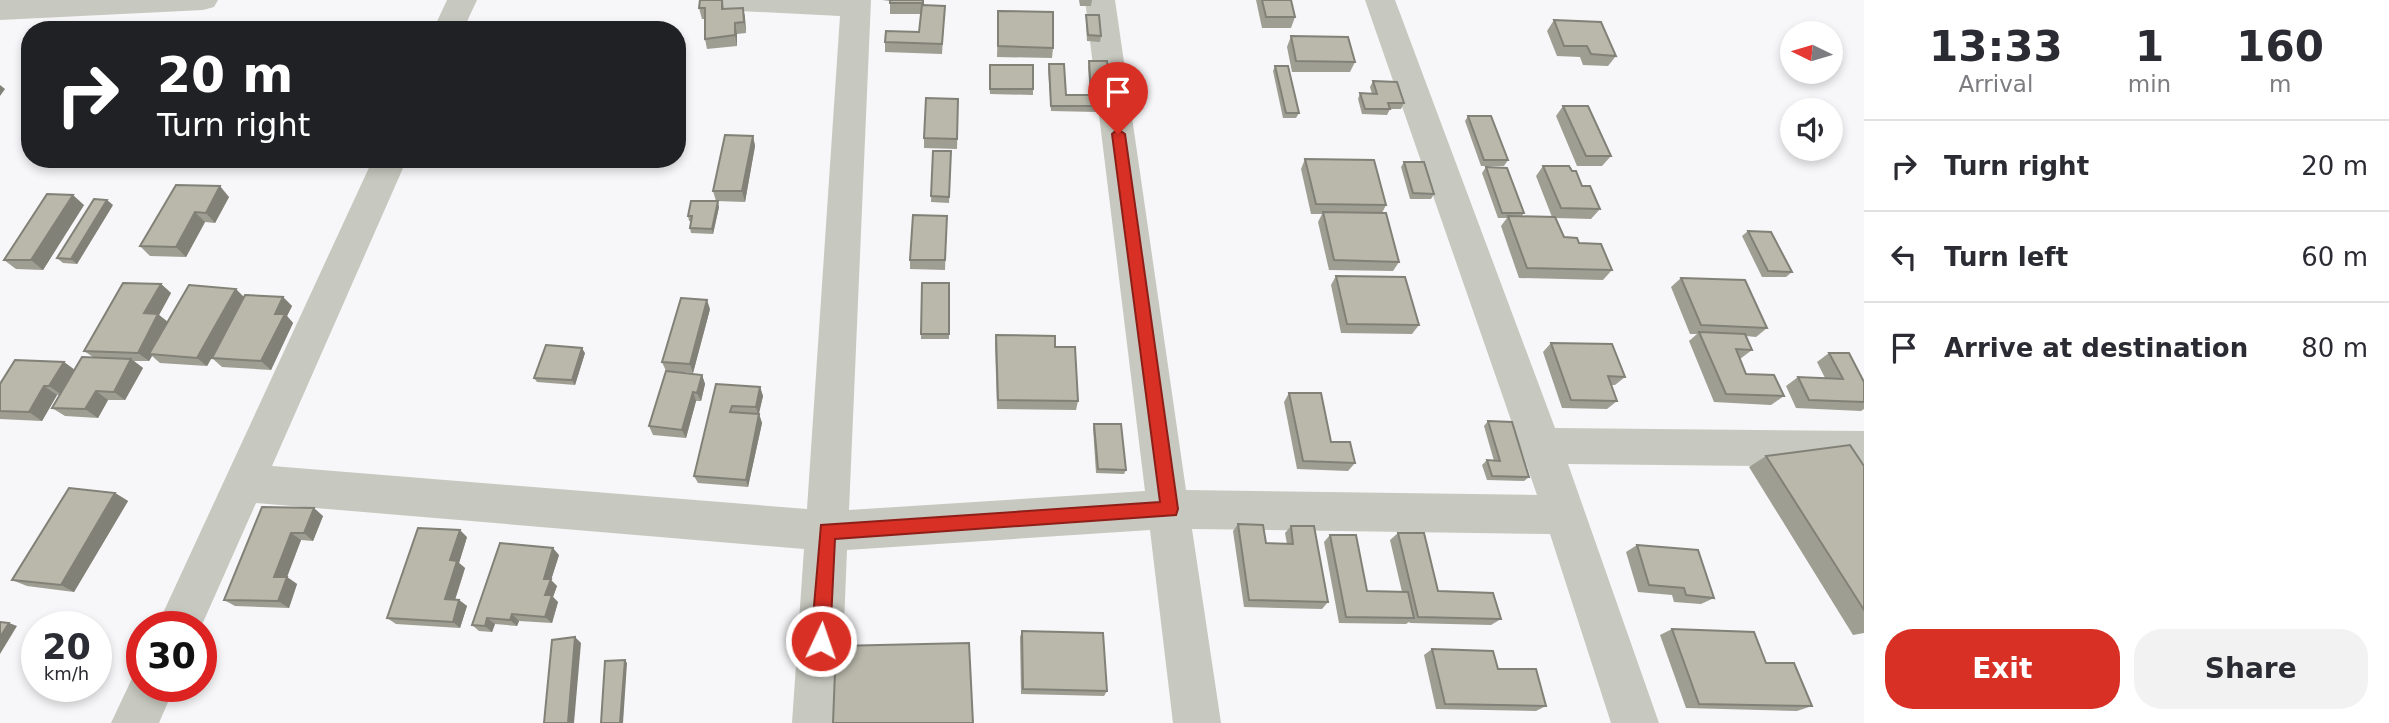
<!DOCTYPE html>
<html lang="en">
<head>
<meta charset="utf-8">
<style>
  :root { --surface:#fff; --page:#f2f2f3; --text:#2b2b33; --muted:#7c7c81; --line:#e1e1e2; --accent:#d93025 }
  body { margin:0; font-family:"DejaVu Sans",sans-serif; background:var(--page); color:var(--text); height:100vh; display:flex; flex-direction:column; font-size:26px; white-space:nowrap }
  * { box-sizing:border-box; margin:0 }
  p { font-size:23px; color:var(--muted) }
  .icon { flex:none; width:38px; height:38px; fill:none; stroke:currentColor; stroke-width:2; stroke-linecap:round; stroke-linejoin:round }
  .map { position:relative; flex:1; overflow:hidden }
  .side { display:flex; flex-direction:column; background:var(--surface); width:525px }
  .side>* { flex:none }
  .top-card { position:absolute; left:21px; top:21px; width:665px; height:147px; border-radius:28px; box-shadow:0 4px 10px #0003; background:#202124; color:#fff; overflow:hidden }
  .needle { width:46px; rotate:275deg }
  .tools { position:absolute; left:1780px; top:21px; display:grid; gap:14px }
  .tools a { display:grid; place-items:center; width:63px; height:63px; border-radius:50%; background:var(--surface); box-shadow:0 4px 10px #0003; font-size:35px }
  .speed { position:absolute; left:21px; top:611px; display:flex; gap:14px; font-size:35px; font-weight:700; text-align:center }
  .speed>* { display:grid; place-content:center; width:91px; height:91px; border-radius:50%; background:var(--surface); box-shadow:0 4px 10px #0003; line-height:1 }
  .speed small { font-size:18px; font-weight:400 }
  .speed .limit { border:10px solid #d22; background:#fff; color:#111 }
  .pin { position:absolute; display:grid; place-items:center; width:60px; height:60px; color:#fff; margin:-72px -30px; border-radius:50% 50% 50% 0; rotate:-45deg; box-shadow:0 0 7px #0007 }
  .pin .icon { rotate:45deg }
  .me { position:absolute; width:77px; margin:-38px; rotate:3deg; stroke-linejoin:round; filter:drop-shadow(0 0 5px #0008) }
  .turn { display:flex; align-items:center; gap:24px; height:147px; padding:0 21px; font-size:32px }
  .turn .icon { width:91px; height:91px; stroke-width:2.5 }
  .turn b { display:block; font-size:49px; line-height:60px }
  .eta { display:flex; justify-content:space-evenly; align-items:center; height:119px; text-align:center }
  .eta b { font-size:42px; font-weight:700; line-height:49px }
  .button { display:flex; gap:14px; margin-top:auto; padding:14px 21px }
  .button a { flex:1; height:80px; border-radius:28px; background:var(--accent); color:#fff; font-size:28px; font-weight:700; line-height:80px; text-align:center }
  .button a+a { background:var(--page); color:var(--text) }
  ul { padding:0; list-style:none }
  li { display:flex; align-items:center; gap:21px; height:91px; padding:0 21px; border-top:2px solid var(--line) }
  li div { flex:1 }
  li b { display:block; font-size:26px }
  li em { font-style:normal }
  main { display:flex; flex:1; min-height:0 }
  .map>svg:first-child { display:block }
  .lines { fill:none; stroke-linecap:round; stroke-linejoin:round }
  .minor { fill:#c7c8bf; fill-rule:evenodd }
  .wall { fill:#9f9e93 }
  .shaded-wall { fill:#828178 }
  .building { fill:#b9b8ab; stroke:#828178; stroke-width:2 }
  .route { fill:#d93025; stroke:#8d1f18; stroke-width:2 }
</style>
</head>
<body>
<main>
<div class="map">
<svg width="1864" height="723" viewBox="0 0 1864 723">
  <rect width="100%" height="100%" fill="#f7f6f8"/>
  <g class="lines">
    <g class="minor">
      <polygon points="0,0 218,0 214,7 203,10 0,20"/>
      <polygon points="447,0 477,0 463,30 433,30"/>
      <polygon points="705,0 871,0 849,510 1145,491 1085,0 1115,0 1186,490 1537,495 1365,0 1395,0 1555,428 1864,431 1864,467 1568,464 1659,723 1611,723 1550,534 1192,529 1221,723 1173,723 1150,530 847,550 840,723 792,723 804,549 256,503 201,627 157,626 373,159 407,159 272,466 807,509 840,16 720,10 709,7"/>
      <polygon points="142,667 142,686 175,686 159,723 111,723 136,670"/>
    </g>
  </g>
  <g class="wall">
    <polygon points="700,0 723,0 724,9 743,8 745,18 746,33 737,34 737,46 707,49 705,39 705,19 702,19 699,8"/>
    <polygon points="882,0 924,0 924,5 945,6 942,54 885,52 885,42 919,32 921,14 890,14 890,1"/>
    <polygon points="1079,0 1092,0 1091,6 1080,6"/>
    <polygon points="1256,0 1291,0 1295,17 1291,28 1262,28"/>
    <polygon points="1086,15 1101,36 1100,42 1087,41 1086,21"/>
    <polygon points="1554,20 1616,56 1608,66 1583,65 1580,57 1557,56 1547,31"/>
    <polygon points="998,22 1053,48 1052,58 997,57"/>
    <polygon points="1291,36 1355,62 1350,72 1292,72 1287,47"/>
    <polygon points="1089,61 1110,93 1109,99 1098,99 1098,106 1097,112 1051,111 1048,69 1049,64 1066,95 1090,95 1088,67"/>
    <polygon points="1275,66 1299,113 1296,118 1283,118 1273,71"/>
    <polygon points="989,70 1033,89 1033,95 990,94"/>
    <polygon points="1373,81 1404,103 1401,109 1390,109 1387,115 1362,114 1358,99 1360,93 1372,94 1370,87"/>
    <polygon points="958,99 957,149 924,148 924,138"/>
    <polygon points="1563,106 1611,156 1602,166 1577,166 1556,116"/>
    <polygon points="1468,116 1508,160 1504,166 1481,166 1465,121"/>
    <polygon points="753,136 755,146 745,202 716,201 713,191"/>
    <polygon points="933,151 951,151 949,203 931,202"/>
    <polygon points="1305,159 1386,205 1382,213 1399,262 1393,271 1329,270 1318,222 1322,214 1311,214 1301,169"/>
    <polygon points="1404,162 1434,194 1431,199 1410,199 1401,167"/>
    <polygon points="1543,166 1572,171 1600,209 1591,219 1556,218 1564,237 1579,243 1612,270 1603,280 1519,278 1501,226 1507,218 1498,218 1482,173 1486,167 1524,213 1522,216 1552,217 1536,176"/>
    <polygon points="176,185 229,197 215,223 205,222 186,257 150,256 140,246"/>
    <polygon points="84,205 43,270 16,269 4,260"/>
    <polygon points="113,205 77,264 63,263 57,258"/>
    <polygon points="719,207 713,234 691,233 690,228 691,221 689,221 688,216"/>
    <polygon points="947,216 945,270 910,269 910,260"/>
    <polygon points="1748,231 1792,272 1786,277 1762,277 1742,236"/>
    <polygon points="1336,276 1419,325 1412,334 1341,333 1331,285"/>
    <polygon points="1681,278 1767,328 1756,337 1746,336 1752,350 1740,359 1746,374 1784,396 1771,405 1714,402 1689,341 1697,334 1690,334 1671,287"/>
    <polygon points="922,283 949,283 949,339 921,339"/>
    <polygon points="161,284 171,293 159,315 168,322 244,297 283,297 292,306 287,316 293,323 271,370 222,367 212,358 221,342 207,366 160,363 152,356 149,361 134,361 143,368 125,400 108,400 98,418 65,416 52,408 60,395 57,395 42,421 0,419 0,384 64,362 75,370 93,357 84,351"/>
    <polygon points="710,309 693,373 666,371 662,362"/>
    <polygon points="996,335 1055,347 1078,401 1076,410 997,409 995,344"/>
    <polygon points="1551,343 1625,377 1615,385 1611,385 1617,401 1607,409 1562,408 1543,352"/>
    <polygon points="585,353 575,385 537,382 534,378"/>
    <polygon points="1829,353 1864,382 1864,409 1861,411 1796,408 1786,386 1798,377 1825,378 1817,362"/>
    <polygon points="702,375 705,384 701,401 696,401 686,438 653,435 649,426"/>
    <polygon points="716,384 760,387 763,396 759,414 762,423 748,487 698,483 694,476"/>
    <polygon points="1289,393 1331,442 1355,463 1348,471 1297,469 1284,402"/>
    <polygon points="1488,421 1529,477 1524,481 1487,480 1482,465 1487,460 1494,461 1484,426"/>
    <polygon points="1094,424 1126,470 1124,474 1096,473 1093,428"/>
    <polygon points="1766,456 1864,466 1864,633 1853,635 1749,467"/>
    <polygon points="115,493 128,501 74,592 27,586 12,580"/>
    <polygon points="262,507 323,516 313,541 301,540 287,577 297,584 289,608 235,606 224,600"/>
    <polygon points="1238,524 1266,543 1287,544 1285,533 1291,526 1328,602 1322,609 1244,607 1233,531"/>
    <polygon points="1398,533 1438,591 1501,619 1491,625 1410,623 1409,622 1406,624 1339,623 1324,542 1330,535 1367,591 1402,592 1390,540"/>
    <polygon points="467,537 459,563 465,568 455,600 459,600 467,606 460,628 396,624 387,618"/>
    <polygon points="1637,545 1714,598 1701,604 1674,602 1672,595 1638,592 1626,552"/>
    <polygon points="559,555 551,580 557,586 553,597 558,602 552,623 519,621 517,626 495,624 492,632 479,631 472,625"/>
    <polygon points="1672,629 1766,663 1812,706 1797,711 1686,708 1660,635"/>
    <polygon points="1022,631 1107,691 1104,696 1021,694 1020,637"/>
    <polygon points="1432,649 1498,669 1546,706 1536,711 1436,709 1424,655"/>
  </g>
  <g class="shaded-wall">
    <polygon points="743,8 745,18 746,33 744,22"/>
    <polygon points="735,23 737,34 737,46 735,35"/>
    <polygon points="0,85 5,89 0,96"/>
    <polygon points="753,136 755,146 745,202 742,191"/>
    <polygon points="220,186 229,197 215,223 206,213"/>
    <polygon points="73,195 84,205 43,270 31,260"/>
    <polygon points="107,200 113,205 77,264 71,259"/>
    <polygon points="718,201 719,207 713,234 712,229"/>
    <polygon points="195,212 205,222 186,257 176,247"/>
    <polygon points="161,284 171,293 159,315 169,323 149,354 152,356 149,361 138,353 144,313"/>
    <polygon points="236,289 245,298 207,366 197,358"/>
    <polygon points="283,297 292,306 287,316 293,323 271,370 261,361 275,314"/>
    <polygon points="707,300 710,309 693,373 690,364"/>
    <polygon points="582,348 585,353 575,385 572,380"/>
    <polygon points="131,359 143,368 125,400 114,392"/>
    <polygon points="64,362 76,371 62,395 49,386"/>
    <polygon points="702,375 705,384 701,401 697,393"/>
    <polygon points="44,386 57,395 42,421 29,412"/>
    <polygon points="760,387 763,396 758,416 756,407"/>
    <polygon points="96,391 108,400 98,418 85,409"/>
    <polygon points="693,392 696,401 686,438 682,430"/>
    <polygon points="759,414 762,423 748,487 746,480"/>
    <polygon points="115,493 128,501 74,592 61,585"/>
    <polygon points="314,508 323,516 313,541 304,533"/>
    <polygon points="460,530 467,537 459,563 465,568 453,606 445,599 450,560"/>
    <polygon points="291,533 301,540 287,577 297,584 289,608 278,601 274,577"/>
    <polygon points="553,548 559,555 551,580 557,586 553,597 558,602 552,623 545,617 545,595 544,579"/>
    <polygon points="459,600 467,606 460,628 453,622"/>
    <polygon points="512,614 519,621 517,626 510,620"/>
    <polygon points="487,618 495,624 492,632 485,626"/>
    <polygon points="9,623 17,626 0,654 0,637"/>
    <polygon points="575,637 581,643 574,723 568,723"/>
    <polygon points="625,660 627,663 623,723 620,723"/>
  </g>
  <g class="building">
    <polygon points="700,0 722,0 722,9 743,8 744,22 735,23 735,35 705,39 705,8 699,8"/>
    <rect x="890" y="0" width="33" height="3"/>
    <polygon points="1262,0 1291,0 1295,17 1266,17"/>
    <polygon points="922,5 945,6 942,44 885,42 886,31 919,32"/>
    <polygon points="998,11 1053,12 1053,48 998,46"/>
    <polygon points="1086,15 1099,15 1101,36 1088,35"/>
    <polygon points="1554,20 1601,22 1616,56 1591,54 1587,46 1564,46"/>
    <polygon points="1291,36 1348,37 1355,62 1296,61"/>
    <polygon points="1089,61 1107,61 1110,93 1091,93"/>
    <polygon points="1049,64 1064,64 1066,95 1097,95 1098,106 1051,106"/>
    <rect x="990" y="65" width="43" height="24"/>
    <polygon points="1275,66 1288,66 1299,113 1286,113"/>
    <polygon points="1373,81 1397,82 1404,103 1388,103 1390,109 1365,109 1360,93 1377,94"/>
    <polygon points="926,98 958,99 957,139 924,138"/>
    <polygon points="1563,106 1588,106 1611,156 1586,156"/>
    <polygon points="1468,116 1491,116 1508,160 1484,160"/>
    <polygon points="725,135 753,136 742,191 713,191"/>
    <polygon points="933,151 951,151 949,197 931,196"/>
    <polygon points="1305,159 1374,160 1386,205 1316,204"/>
    <polygon points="1404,162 1424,162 1434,194 1413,193"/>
    <polygon points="1543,166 1569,166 1572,171 1576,171 1582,186 1590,186 1600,209 1561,208"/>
    <polygon points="1486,167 1507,168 1524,213 1502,213"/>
    <polygon points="176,185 220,186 206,213 195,212 176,247 140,246"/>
    <polygon points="47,194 73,195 31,260 4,260"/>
    <polygon points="94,199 107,200 71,259 57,258"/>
    <polygon points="691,201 718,201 712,229 690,228 692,216 688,216"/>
    <polygon points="1323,212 1386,213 1399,262 1334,260"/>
    <polygon points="913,215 947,216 945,260 910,260"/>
    <polygon points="1508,216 1555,217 1564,237 1577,238 1579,243 1601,244 1612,270 1527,268"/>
    <polygon points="1748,231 1771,232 1792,272 1768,271"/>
    <polygon points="1336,276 1405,277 1419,325 1347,324"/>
    <polygon points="1681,278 1745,280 1767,328 1701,325"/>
    <polygon points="123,283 161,284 144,313 158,314 138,353 84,351"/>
    <polygon points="922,283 949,283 949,334 921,334"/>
    <polygon points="189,285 236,289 197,358 149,354"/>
    <polygon points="245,295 283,297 275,314 285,314 261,361 212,358"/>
    <polygon points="681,298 707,300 690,364 662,362"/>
    <polygon points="1699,332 1745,334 1752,350 1736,349 1746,374 1774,375 1784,396 1726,394"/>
    <polygon points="996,335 1055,336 1055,347 1075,347 1078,401 998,400"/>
    <polygon points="1551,343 1612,344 1625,377 1608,376 1617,401 1571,400"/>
    <polygon points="546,345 582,348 572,380 534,378"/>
    <polygon points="1829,353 1849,353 1864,382 1864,402 1809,400 1798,377 1843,379"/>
    <polygon points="82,357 131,359 114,392 96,391 85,409 52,408"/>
    <polygon points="15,360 64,362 49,386 44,386 29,412 0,411 0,384"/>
    <polygon points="666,371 702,375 697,393 693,392 682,430 649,426"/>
    <polygon points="716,384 760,387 756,407 732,406 730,412 759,414 746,480 694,476"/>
    <polygon points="1289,393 1321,393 1331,442 1350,442 1355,463 1303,461"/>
    <polygon points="1488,421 1512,422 1529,477 1492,476 1487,460 1500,461"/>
    <polygon points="1094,424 1121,424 1126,470 1098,469"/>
    <polygon points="1850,445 1864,466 1864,610 1766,456"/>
    <polygon points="69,488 115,493 61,585 12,580"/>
    <polygon points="262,507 314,508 304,533 291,533 274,577 287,577 278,601 224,600"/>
    <polygon points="1238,524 1263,525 1266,543 1293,544 1291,526 1314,526 1328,602 1249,600"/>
    <polygon points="418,528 460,530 450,560 457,561 445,599 459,600 453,622 387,618"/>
    <polygon points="1398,533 1424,533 1438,591 1493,593 1501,619 1418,617"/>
    <polygon points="1330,535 1356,535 1367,591 1408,592 1414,618 1346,617"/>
    <polygon points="500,543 553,548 544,579 551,579 545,595 552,595 545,617 512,614 510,620 487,618 485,626 472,625"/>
    <polygon points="1637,545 1698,550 1714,598 1686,595 1684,588 1649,585"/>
    <polygon points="0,622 9,623 0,637"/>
    <polygon points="1672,629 1754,632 1766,663 1794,663 1812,706 1699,704"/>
    <polygon points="1022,631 1103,633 1107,691 1023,689"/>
    <polygon points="575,637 568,723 544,723 552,640"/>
    <polygon points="969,643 973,723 833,723 836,646"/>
    <polygon points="1432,649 1493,651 1498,669 1536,669 1546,706 1445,704"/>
    <polygon points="625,660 620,723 601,723 605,661"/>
  </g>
  <polygon class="route" points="1118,129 1125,134 1178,509 1176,515 835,539 830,641 827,647 821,650 814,647 811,641 821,525 1160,502 1112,134"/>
</svg>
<div class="tools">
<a><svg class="needle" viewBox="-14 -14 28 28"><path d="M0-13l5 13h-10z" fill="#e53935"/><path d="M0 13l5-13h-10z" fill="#7c7c81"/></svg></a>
<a><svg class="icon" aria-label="sound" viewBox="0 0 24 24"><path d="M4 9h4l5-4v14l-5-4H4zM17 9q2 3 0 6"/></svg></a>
</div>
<div class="speed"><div>20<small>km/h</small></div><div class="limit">30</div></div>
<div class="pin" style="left:1118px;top:134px;background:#d93025"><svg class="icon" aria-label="arrive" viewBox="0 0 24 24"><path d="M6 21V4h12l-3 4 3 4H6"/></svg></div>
<svg class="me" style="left:821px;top:641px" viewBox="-20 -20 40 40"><circle r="17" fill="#d93025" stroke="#fff" stroke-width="3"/><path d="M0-11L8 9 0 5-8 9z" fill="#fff"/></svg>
<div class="top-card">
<div class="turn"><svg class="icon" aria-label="right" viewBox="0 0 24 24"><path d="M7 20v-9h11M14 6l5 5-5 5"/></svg><div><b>20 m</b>Turn right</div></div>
</div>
</div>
<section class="side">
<div class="eta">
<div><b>13:33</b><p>Arrival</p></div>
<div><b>1</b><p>min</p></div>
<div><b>160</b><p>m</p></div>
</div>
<ul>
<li><svg class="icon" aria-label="right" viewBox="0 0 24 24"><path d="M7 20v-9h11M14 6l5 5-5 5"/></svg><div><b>Turn right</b></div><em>20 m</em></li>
<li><svg class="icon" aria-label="left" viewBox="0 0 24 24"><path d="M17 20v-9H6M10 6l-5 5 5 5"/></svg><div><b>Turn left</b></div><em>60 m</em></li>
<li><svg class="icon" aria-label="arrive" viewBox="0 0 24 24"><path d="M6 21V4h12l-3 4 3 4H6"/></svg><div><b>Arrive at destination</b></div><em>80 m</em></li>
</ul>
<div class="button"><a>Exit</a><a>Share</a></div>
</section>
</main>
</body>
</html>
